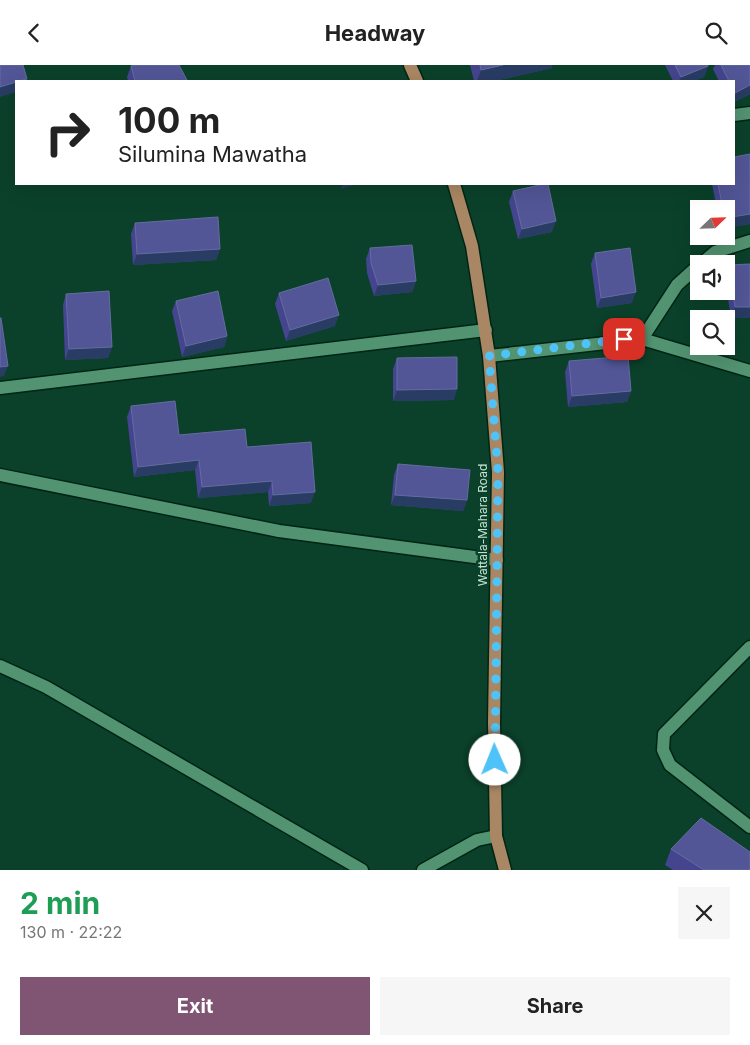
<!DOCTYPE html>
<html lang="en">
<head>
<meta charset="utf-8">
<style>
  :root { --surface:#fff; --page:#f6f6f6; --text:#222; --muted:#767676; --accent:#805473 }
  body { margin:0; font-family:Inter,sans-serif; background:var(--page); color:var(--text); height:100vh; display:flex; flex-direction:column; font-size:19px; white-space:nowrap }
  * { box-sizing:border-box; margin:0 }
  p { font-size:16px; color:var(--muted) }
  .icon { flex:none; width:28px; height:28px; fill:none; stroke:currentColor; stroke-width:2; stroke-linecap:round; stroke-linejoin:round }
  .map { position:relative; height:805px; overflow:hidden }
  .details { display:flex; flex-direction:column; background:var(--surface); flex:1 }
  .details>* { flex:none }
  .guide { position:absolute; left:15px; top:15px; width:720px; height:105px; border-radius:0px; box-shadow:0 5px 20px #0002; background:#fff; color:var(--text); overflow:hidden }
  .needle { width:32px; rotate:67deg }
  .fabs { position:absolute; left:690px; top:135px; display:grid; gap:10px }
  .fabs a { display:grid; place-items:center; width:45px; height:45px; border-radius:0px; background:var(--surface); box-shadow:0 5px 20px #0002; font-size:25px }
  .pin { position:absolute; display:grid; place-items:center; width:42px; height:42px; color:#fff; margin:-21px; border-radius:10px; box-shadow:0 2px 8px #0006 }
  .me { position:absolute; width:55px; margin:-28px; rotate:359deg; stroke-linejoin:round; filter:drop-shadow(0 0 4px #0008) }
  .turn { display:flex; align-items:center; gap:18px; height:105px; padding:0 20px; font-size:22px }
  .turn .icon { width:65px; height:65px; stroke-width:2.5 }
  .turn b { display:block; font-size:35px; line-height:42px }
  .round { display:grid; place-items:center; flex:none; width:52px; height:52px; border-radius:0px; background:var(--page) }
  .summary { display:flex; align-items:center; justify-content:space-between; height:85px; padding:0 20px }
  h1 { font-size:30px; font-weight:700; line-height:38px; color:#1e9e55 }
  .action { display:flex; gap:10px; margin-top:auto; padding:10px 20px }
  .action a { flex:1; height:58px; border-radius:0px; background:var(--accent); color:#fff; font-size:20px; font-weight:700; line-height:58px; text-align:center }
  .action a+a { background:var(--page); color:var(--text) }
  header { display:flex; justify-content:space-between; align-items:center; height:65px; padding:0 20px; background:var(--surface); font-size:22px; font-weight:700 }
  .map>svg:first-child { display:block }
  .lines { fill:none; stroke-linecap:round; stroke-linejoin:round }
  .street-casing { stroke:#012515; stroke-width:15 }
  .secondary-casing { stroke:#012515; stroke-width:15 }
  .primary-casing { stroke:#012515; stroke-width:15 }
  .street { stroke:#529371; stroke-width:12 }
  .secondary { stroke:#529371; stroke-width:12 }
  .primary { stroke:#aa8764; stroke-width:12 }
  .wall { fill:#45458f }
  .shaded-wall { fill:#283c64 }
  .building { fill:#525696; stroke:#646c9f }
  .route { stroke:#4fc3f7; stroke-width:9; stroke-dasharray:0 16.2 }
  .labels { text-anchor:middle; stroke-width:5; stroke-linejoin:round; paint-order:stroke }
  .street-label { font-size:12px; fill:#c4e4d1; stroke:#0b412a }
</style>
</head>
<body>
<header><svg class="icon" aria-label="back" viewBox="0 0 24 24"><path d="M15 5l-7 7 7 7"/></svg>Headway<svg class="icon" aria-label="search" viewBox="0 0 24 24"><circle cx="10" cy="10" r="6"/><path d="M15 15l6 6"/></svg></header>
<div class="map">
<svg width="750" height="805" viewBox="0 0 750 805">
  <rect width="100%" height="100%" fill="#0b412a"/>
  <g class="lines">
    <defs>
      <g id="street">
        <polyline points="734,50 750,48"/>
        <polyline points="701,199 715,187 750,176"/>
        <polyline points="642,274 677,220 699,200"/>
        <polyline points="489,291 642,274 750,306"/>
        <polyline points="0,323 486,265"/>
        <polyline points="0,410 279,466 497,495"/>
        <polyline points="750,582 664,669 663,685 670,700 750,762"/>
        <polyline points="0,601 46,622 362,805"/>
      </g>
      <polyline id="secondary" points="423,805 477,775 496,771"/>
      <g id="primary">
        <polyline points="410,0 417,16"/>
        <polyline points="454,119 472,181 489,291 498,407 494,657 496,771 505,805"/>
      </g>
    </defs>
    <use href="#street" class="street-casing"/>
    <use href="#secondary" class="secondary-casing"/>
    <use href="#primary" class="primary-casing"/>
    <use href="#street" class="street"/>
    <use href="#secondary" class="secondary"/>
    <use href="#primary" class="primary"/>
  </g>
  <g class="wall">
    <polygon points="470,0 552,0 552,3 495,16 474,16"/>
    <polygon points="665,0 708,0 704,12 694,16 673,16"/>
    <polygon points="715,0 750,0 750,29 734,37 734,16 719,16 713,4"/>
    <polygon points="131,1 187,15 186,16 128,16 127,12"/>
    <polygon points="750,89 750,159 726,163 726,144 717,144 712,119 734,119"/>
    <polygon points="513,126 552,167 518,174 509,137"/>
    <polygon points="135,158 220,184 216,195 133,200 131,169"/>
    <polygon points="370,183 416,216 412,227 374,231 367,208 366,194"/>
    <polygon points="595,188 632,238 597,243 591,199"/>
    <polygon points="750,199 750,253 731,253 726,221 726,207 729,200"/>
    <polygon points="279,228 335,261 286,276 275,239"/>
    <polygon points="66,229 112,282 108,293 65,295 63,240"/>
    <polygon points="176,236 227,271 224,282 182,292 172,246"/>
    <polygon points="397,293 454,335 393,336 393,304"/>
    <polygon points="569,296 631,326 627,337 568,342 565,307"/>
    <polygon points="131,341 179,370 247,382 311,438 269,441 268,427 198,433 195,405 134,412 127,352"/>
    <polygon points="398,399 467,435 463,446 391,440 394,410"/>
    <polygon points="671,784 750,805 673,805 665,800"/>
  </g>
  <g class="shaded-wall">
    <polygon points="503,0 552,0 552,3 495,16 477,16 481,5"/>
    <polygon points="708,1 704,12 694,16 679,16 681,12"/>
    <polygon points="16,17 16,27 0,32 0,22"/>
    <polygon points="750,20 750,29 734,37 735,28"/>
    <polygon points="343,119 357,119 341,124"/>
    <polygon points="750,149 750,159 726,163 726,153"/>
    <polygon points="556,156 552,167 518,174 522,164"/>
    <polygon points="220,184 216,195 133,200 137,189"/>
    <polygon points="416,216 412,227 374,231 378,220"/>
    <polygon points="636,227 632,238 597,243 601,233"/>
    <polygon points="735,242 750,242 750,253 731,253"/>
    <polygon points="339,250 335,261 286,276 290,265"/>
    <polygon points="227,271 224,282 182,292 186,281"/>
    <polygon points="112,282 108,293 65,295 69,284"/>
    <polygon points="8,301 4,311 0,312 0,302"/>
    <polygon points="457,324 454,335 393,336 397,325"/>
    <polygon points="631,326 627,337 568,342 572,331"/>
    <polygon points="199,395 195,405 134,412 138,402"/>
    <polygon points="272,416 268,427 198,433 202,422"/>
    <polygon points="315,427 311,438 269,441 273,430"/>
    <polygon points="395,430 467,435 463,446 391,440"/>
  </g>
  <g class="building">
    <polygon points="0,0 23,0 27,14 19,16 16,16 16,17 0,22"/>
    <polygon points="134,0 179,0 187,15 182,16 135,16 131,1"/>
    <polygon points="480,0 503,0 481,5"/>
    <polygon points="675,0 708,0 708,1 681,12"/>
    <polygon points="721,0 750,0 750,20 735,28 734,26 734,16 729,16"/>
    <polygon points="750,89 750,149 726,153 726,144 723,144 718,119 734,119 734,92"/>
    <polygon points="544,119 548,119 556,156 522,164 513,126"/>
    <polygon points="218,152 220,184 137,189 135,158"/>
    <polygon points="412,180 416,216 378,220 371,198 370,183"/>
    <polygon points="630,183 636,227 601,233 595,188"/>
    <polygon points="750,199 750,242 735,242 729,200"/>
    <polygon points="328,213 339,250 290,265 279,228"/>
    <polygon points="109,226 112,282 69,284 66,229"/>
    <polygon points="218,226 227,271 186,281 176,236"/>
    <polygon points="0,253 1,253 8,301 0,302"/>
    <polygon points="628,291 631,326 572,331 569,296"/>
    <polygon points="457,292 457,324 397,325 397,293"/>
    <polygon points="175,336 179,370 245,364 247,382 311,377 315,427 273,430 272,416 202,422 199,395 138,402 131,341"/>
    <polygon points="398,399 470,405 467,435 395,430"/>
    <polygon points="701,753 750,787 750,805 704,805 671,784"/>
  </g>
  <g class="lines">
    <polyline class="route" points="495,695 498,407 489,291 624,274"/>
  </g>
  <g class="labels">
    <g class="street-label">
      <text transform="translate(483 460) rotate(-90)" y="4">Wattala-Mahara Road</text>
    </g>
  </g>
</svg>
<div class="fabs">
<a><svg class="needle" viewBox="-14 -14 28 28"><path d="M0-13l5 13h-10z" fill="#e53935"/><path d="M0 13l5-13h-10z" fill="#767676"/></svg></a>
<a><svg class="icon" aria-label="sound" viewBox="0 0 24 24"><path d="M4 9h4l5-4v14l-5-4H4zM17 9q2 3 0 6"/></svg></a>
<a><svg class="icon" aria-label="search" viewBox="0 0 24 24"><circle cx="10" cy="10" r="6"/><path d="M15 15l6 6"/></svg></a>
</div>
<div class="pin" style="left:624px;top:274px;background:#d93025"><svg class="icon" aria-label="arrive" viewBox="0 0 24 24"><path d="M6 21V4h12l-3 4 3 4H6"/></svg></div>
<svg class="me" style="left:495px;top:695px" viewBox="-20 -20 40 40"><circle r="19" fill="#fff"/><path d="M0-13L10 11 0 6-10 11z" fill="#4fc3f7"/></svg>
<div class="guide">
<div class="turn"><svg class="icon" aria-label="right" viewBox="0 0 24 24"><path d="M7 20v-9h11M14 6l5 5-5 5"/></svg><div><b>100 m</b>Silumina Mawatha</div></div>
</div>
</div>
<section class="details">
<div class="summary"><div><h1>2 min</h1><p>130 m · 22:22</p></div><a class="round"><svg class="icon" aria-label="close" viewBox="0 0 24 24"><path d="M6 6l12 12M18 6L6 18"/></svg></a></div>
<div class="action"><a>Exit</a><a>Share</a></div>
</section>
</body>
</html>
